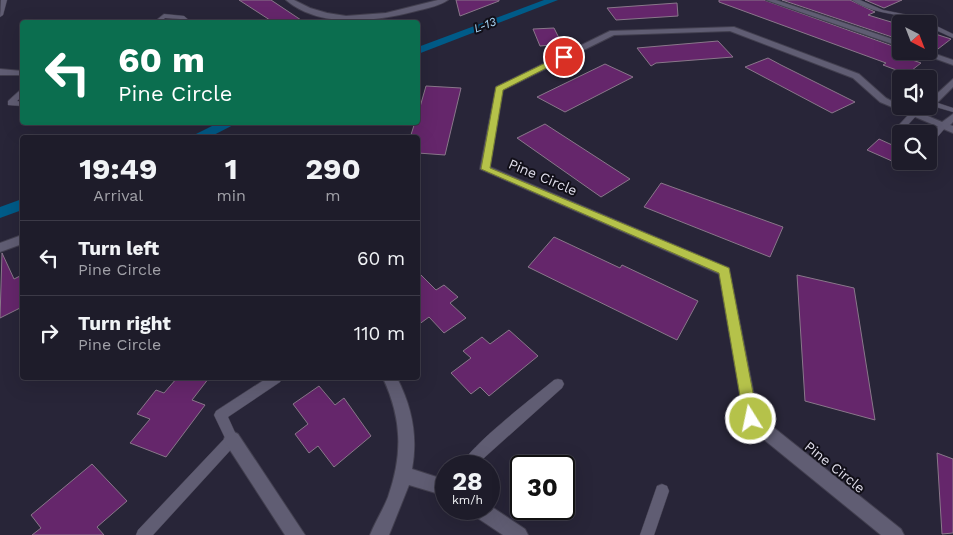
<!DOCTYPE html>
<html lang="en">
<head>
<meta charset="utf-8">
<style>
  :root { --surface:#1e1c2a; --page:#2b2936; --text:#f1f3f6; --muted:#a1a1a8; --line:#3c3a47 }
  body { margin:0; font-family:"Work Sans",sans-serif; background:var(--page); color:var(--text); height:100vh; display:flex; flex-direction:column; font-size:19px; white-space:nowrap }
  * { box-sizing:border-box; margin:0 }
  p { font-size:16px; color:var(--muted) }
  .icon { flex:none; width:28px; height:28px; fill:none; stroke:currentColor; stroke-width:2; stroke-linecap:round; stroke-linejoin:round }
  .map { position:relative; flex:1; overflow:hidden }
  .panel { position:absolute; left:20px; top:135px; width:400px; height:245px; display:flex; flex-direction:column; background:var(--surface); border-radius:5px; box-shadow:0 5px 20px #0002,0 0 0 1px var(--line) }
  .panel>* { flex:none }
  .top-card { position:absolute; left:20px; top:20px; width:400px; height:105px; border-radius:5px; box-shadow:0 5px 20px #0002,0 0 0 1px var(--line); background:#0b6e4f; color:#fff; overflow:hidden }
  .needle { width:32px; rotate:138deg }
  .buttons { position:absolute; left:892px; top:15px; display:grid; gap:10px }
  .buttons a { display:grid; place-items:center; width:45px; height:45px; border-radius:5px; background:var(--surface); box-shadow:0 5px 20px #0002,0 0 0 1px var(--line); font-size:25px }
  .speed { position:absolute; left:435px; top:455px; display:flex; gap:10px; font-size:25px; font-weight:700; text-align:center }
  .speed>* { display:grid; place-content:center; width:65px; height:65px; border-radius:50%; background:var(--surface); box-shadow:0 5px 20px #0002,0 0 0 1px var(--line); line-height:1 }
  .speed small { font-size:12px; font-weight:400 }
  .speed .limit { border:2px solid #111; border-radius:8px; background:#fff; color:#111 }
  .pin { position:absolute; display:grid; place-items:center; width:42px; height:42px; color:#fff; margin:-21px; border:2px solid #fff; border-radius:50%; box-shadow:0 1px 5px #0007 }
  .me { position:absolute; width:55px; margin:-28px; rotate:350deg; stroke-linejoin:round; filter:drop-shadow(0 0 4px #0008) }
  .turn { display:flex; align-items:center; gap:18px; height:105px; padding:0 15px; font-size:22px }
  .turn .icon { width:65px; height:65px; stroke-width:2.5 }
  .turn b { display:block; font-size:35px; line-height:42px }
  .eta { display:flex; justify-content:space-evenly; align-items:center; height:85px; text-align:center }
  .eta b { font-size:30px; font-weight:700; line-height:35px }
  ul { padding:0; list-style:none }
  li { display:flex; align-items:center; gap:15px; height:75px; padding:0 15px; border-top:1px solid var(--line) }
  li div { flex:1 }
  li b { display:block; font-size:19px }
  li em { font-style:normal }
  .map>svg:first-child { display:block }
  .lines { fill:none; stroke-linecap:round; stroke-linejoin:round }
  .canal { fill:#005b88; fill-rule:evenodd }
  .building { fill:#65266b; stroke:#89778a }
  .lane-casing { stroke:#423f4f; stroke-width:1 }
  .street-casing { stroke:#423f4f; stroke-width:2 }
  .lane { fill:#605d73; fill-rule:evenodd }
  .street { fill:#605d73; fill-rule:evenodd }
  .route { fill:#b5c24a; stroke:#767e30 }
  .labels { text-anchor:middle; stroke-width:4; stroke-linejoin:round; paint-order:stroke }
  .far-water-label { font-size:12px; font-style:italic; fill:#aad6f6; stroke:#110f18 }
  .street-label { font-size:14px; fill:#dedce9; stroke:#110f18 }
</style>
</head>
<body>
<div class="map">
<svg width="953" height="535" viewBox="0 0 953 535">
  <rect width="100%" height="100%" fill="#282538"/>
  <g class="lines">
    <g class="canal">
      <polygon points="544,0 558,0 418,54 418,47"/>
      <polygon points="220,122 239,122 208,138 188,138"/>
      <polygon points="22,199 22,210 0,218 0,207"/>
    </g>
  </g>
  <g class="building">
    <polygon points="239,0 271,0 304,22 273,22"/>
    <polygon points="456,0 499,0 499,1 460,16"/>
    <polygon points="719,0 764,0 901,49 901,56 921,63 907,74 883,65 886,63 719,2"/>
    <polygon points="782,0 850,0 875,12 868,15 901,25 901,40"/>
    <polygon points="865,0 902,0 884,8"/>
    <polygon points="677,3 678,16 616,20 607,8"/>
    <polygon points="554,28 562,44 540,46 533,29"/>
    <polygon points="929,32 951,39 934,52 929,50"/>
    <polygon points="718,41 733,57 656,63 651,66 637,48"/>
    <polygon points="768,58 781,65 855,102 832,113 745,67"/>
    <polygon points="605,64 633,77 565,112 537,97"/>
    <polygon points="426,86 461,88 445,155 418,153 418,138 410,138 415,122 418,122 418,114"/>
    <polygon points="545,124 630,179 601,197 517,138"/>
    <polygon points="879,139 901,149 901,165 867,150"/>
    <polygon points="661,183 783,227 770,257 644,207"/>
    <polygon points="554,237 620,268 622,265 698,301 677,340 528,267"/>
    <polygon points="2,253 14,279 22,275 22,307 0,318"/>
    <polygon points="418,272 436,290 444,285 458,297 450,303 466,318 444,333 429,317 418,325"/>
    <polygon points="797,275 854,288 875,420 805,401"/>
    <polygon points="509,330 538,356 489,396 480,387 471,394 451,373 471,358 463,351 482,337 490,344"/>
    <polygon points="177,378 209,378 192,400 205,405 166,457 130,443 150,419 137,414 156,390 164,393"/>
    <polygon points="319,386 335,405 344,398 371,436 334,467 318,446 309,453 295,434 308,424 293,404"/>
    <polygon points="937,453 953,459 953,533 942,534"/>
    <polygon points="92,464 127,501 97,527 104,535 32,535 41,528 31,515"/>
  </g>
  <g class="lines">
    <defs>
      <g id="lane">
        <polygon points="1,0 7,0 3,15 0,17"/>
        <path d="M852 0H860L883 10 918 17 953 34V38L929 27V24C923 24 919 21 914 19 893 13 871 13 852 0Z"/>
        <polygon points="164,14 184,16 191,22 185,22 180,19 165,18 160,22 154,22"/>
        <polygon points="19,91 22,91 22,96 17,101 22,102 22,106 8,105 8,101"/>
        <polygon points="932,101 953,108 953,112 929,105 929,102"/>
        <polygon points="911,112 914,112 918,114 904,129 913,134 902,134 896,132 896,128"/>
        <polygon points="940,124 943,124 947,126 932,143 929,143 929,137"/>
        <polygon points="267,378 282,378 280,382 228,417 238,439 237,443 153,535 136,535 138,530 225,438 214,415 216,411"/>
        <path d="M558 379 562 380 564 384 562 388 485 457 476 466H461C468 447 535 396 554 380Z"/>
        <polygon points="662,484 667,486 669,491 654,535 640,535 657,486"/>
      </g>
      <g id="street">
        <path d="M286 0H294L310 8 327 13 346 16 386 13 438 0H448C441 5 429 8 420 10 379 21 321 30 286 0Z"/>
        <polygon points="766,0 776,0 901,42 901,47"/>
        <polygon points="734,27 859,74 886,98 901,106 915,110 929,106 929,101 953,79 953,87 930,110 923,114 942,122 953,114 953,122 950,125 953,126 953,133 880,102 853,78 730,31 614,35 503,90 490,167 729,268 758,415 901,529 904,535 881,535 745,424 719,274 480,169 496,87 610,31"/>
        <polygon points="914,51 927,51 953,60 953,65"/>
        <polygon points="0,69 22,71 22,75 0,75"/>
        <polygon points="22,235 22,244 0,252 0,243"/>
        <path d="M383 378H397C412 407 418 436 412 469L446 480V496L409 485 389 535H370C375 522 383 510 388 497 403 454 402 419 383 378Z"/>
        <polygon points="232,431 238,434 305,535 285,535 226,444 224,439 226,434"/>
        <polygon points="489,505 525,529 528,535 503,535 473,515 470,509 489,509"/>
      </g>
    </defs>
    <use href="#lane" class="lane-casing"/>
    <use href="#street" class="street-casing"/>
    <use href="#lane" class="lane"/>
    <use href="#street" class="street"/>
  </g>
  <polygon class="route" points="562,55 568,57 503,90 490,168 729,268 758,419 756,423 751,425 746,423 744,419 719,273 481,169 496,87"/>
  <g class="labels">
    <g class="far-water-label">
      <text transform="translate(485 25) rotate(-21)" y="4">L-13</text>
    </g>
    <g class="street-label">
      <text transform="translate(543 177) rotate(23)" y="5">Pine Circle</text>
      <text transform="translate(835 467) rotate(39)" y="5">Pine Circle</text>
    </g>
  </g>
</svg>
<div class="buttons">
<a><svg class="needle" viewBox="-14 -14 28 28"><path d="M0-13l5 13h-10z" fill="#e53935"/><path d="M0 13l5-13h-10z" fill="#a1a1a8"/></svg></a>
<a><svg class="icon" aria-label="sound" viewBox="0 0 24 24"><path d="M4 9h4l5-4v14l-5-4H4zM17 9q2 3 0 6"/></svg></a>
<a><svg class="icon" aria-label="search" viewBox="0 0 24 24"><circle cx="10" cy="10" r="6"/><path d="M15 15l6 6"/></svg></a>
</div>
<div class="speed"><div>28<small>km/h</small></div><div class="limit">30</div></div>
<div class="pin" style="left:564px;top:57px;background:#d93025"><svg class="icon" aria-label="arrive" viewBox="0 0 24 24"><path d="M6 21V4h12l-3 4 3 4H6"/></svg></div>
<svg class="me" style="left:751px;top:419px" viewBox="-20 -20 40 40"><circle r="17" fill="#b5c24a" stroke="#fff" stroke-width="3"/><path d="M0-11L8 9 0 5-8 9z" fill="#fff"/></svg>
<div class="top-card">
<div class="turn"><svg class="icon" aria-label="left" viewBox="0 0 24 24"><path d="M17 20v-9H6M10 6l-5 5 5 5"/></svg><div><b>60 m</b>Pine Circle</div></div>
</div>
<section class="panel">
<div class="eta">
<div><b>19:49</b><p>Arrival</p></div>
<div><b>1</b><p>min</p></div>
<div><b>290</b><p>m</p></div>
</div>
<ul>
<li><svg class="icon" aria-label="left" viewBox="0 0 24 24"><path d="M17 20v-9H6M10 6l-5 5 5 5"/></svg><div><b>Turn left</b><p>Pine Circle</p></div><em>60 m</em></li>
<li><svg class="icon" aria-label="right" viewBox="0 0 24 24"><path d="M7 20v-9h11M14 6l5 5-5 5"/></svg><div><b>Turn right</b><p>Pine Circle</p></div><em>110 m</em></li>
</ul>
</section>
</div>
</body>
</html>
